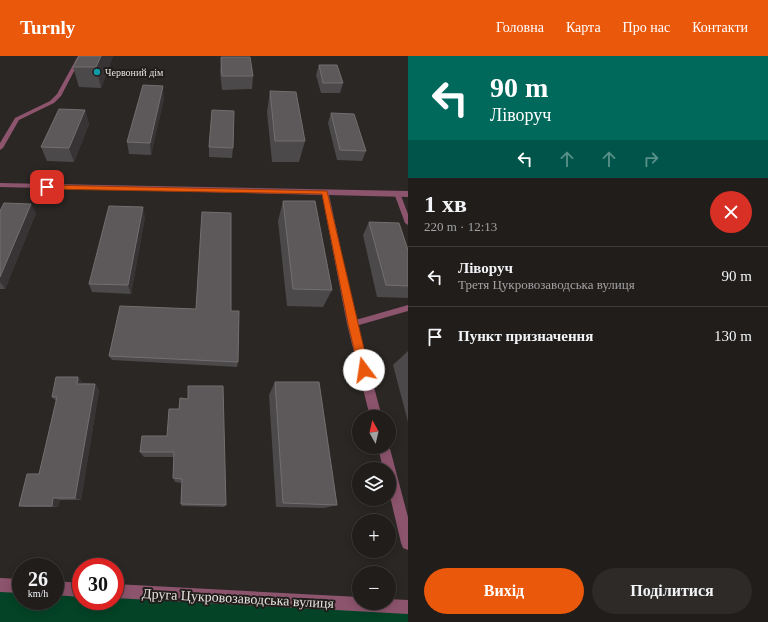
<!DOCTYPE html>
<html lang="uk">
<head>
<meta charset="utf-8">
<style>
  :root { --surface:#201d1b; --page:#2d2a28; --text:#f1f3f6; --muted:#a2a2a3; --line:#3d3b3a; --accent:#ea580c }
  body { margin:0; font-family:Georgia,serif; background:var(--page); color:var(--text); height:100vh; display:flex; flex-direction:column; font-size:15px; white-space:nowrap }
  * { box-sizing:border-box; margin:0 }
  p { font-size:13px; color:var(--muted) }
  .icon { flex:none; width:22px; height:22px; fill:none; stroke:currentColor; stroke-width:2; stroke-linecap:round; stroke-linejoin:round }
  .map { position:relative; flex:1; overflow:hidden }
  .panel { display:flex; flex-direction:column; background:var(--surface); width:360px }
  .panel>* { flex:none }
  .banner { background:#00695c; color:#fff; overflow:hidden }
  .needle { width:26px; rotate:352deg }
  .buttons { position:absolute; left:352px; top:354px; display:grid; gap:8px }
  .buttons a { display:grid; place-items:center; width:44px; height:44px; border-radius:50%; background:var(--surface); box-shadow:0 2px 10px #0003,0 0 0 1px var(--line); font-size:20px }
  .speed { position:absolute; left:12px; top:502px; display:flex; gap:8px; font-size:20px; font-weight:700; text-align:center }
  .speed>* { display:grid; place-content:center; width:52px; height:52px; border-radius:50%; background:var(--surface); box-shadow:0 2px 10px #0003,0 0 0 1px var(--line); line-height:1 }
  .speed small { font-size:10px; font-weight:400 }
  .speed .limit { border:6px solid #d22; background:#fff; color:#111 }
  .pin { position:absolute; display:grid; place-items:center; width:34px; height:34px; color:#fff; margin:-17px; border-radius:8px; box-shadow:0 2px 6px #0006 }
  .me { position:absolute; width:44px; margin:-22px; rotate:346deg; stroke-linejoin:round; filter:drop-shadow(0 0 3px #0008) }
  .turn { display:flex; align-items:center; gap:14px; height:84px; padding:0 16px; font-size:18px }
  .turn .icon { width:52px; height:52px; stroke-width:2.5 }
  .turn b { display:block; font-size:28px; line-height:34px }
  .lanes { display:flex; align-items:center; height:38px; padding:0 16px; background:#0003; justify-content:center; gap:20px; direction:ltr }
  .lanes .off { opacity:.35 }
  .round { display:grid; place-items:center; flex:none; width:42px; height:42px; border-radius:21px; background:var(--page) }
  .overview { display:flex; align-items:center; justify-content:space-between; height:68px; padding:0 16px }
  h1 { font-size:24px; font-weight:600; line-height:30px }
  .primary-button { display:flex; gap:8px; margin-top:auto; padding:8px 16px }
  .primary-button a { flex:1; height:46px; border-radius:24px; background:var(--accent); color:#fff; font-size:16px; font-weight:600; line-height:46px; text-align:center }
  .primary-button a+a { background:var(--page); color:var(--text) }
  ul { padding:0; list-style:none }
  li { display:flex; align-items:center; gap:12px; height:60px; padding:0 16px; border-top:1px solid var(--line) }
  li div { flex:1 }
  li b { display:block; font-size:15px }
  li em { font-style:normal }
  header { display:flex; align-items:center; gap:24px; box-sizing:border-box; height:56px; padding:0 20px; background:var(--accent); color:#fff }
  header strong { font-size:19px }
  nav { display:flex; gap:22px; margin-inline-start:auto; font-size:14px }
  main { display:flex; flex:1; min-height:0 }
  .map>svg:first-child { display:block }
  .green { fill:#044326 }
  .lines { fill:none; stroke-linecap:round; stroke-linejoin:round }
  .lane { fill:#8d546d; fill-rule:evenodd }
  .street { fill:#8d546d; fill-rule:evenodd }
  .wall { fill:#4c494b }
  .shaded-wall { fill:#383435 }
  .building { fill:#5d595b; stroke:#726f70 }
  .route { fill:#ea580c; stroke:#983908 }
  .culture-dot { fill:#0f9aa8; stroke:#201d1a; stroke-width:1.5 }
  .labels { text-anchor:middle; stroke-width:4; stroke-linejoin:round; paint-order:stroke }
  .far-poi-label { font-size:10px; fill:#e5e3e1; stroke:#201d1a; text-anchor:start }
  .near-street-label { font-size:14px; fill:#e5e3e1; stroke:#201d1a }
</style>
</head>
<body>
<header>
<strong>Turnly</strong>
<nav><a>Головна</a><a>Карта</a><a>Про нас</a><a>Контакти</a></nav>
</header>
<main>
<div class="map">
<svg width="408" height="566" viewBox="0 0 408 566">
  <rect width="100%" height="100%" fill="#2a2724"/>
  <polygon class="green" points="0,529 21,530 21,545 55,545 55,532 81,534 81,545 115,545 115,535 408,551 408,566 0,566"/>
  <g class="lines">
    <g class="lane">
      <polygon points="78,0 82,0 61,40 54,47 19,64 3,92 0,94 0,87 15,62 50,45 57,38"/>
      <polygon points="397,135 400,137 408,158 408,169 405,167 394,137"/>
      <polygon points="408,249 408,255 352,271 349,270 348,268 349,266 352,265"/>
    </g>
    <g class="street">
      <polygon points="0,127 408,135 408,141 329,139 357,268 382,361 370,361 347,268 322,139 0,131"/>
      <polygon points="389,389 408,461 408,494 403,492 401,487 389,436 389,413 383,413 378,391 389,391"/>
      <polygon points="0,522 21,523 21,537 0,536"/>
      <polygon points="55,525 81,527 81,541 55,539"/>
      <polygon points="115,528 359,541 359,547 389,547 389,543 408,544 408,558 115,542"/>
    </g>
  </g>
  <g class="wall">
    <polygon points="113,0 101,32 79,31 73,11"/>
    <polygon points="221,1 253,20 252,33 222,34 220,15"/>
    <polygon points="319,9 343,27 340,37 321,37 316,19"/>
    <polygon points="270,35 305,85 299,106 272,106 267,56"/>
    <polygon points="164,42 151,99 129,98 127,86"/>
    <polygon points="85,54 89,68 74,106 47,105 41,91"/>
    <polygon points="331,57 366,95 362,105 337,104 328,67"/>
    <polygon points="209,91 233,92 232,102 209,101"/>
    <polygon points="283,145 332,234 323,251 287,250 278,165"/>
    <polygon points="0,155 36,157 5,233 0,233"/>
    <polygon points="145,161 131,238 92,236 89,228"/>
    <polygon points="369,166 408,194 408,242 377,241 363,179"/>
    <polygon points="231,255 238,306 237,311 112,304 109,300"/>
    <polygon points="408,295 408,366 393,309"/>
    <polygon points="275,326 337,449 324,452 276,451 269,339"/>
    <polygon points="83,327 95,328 99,334 81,444 60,444 58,451 27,451 19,450 39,418 56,345 52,341"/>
    <polygon points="167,380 226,449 224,451 182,450 181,448 182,427 175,426 173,422 174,401 144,401 140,396"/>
  </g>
  <g class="shaded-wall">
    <polygon points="101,0 113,0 101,32 96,11"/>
    <polygon points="163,30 164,42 151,99 150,87"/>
    <polygon points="85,54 89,68 74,106 69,92"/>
    <polygon points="31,148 36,157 5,233 0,226 0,221"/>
    <polygon points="143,151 145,161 131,238 128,229"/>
    <polygon points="78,321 83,327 82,334 77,328"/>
    <polygon points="95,328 99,334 81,444 75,442"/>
    <polygon points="53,442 60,444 58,451 52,450"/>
  </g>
  <g class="building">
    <polygon points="79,0 101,0 96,11 73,11"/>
    <polygon points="221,1 250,1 253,20 222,20"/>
    <polygon points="319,9 337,9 343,27 323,27"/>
    <polygon points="143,29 163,30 150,87 127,86"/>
    <polygon points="270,35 296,36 305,85 275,85"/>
    <polygon points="59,53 85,54 69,92 41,91"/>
    <polygon points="212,54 234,55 233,92 209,91"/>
    <polygon points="331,57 354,58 366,95 340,94"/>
    <polygon points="283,145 315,145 332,234 293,233"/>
    <polygon points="4,147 31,148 0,221 0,155"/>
    <polygon points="109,150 143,151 128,229 89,228"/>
    <polygon points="202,156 231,157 231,255 239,255 238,306 109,300 120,250 196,253"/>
    <polygon points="369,166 399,167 408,194 408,230 386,229"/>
    <polygon points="56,321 78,321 77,328 95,328 75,442 53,442 52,450 19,450 27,418 39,418 57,341 52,341"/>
    <polygon points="275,326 319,326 337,449 283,447"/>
    <polygon points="188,330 223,330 226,449 181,448 182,423 173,422 174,396 140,396 142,380 167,380 169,353 179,353 180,342 188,343"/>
  </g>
  <polygon class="route" points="45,129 327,135 369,314 368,318 364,319 359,314 348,268 322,138 47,133 45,132"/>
  <circle class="culture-dot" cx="97" cy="16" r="4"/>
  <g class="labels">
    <g class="far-poi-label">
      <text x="105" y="20">Червоний дім</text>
    </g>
    <g class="near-street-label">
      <text transform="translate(238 542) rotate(3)" y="5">Друга Цукровозаводська вулиця</text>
    </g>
  </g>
</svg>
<div class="buttons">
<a><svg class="needle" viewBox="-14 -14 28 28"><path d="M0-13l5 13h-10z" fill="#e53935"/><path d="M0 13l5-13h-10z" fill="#a2a2a3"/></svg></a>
<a><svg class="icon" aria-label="layers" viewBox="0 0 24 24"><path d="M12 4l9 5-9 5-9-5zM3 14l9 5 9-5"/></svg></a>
<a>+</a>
<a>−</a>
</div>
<div class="speed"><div>26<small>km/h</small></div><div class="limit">30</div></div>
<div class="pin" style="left:47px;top:131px;background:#d93025"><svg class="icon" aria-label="arrive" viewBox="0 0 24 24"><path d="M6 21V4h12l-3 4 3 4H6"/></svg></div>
<svg class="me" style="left:364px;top:314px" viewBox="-20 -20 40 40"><circle r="19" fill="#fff"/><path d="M0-13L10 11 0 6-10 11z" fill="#ea580c"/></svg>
</div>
<section class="panel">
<div class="banner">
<div class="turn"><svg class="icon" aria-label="left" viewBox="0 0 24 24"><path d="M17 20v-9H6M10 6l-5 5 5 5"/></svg><div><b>90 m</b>Ліворуч</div></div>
<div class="lanes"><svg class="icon" aria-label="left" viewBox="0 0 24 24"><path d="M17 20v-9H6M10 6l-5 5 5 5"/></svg><svg class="icon off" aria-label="ahead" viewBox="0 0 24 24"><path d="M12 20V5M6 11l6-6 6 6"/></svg><svg class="icon off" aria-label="ahead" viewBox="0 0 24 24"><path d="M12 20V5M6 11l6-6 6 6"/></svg><svg class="icon off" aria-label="right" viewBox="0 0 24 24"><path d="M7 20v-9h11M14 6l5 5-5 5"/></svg></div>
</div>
<div class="overview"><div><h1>1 хв</h1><p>220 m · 12:13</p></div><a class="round" style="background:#d93025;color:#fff"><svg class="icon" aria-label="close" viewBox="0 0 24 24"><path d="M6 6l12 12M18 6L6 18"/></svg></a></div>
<ul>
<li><svg class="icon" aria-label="left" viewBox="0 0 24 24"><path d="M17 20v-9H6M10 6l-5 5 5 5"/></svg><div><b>Ліворуч</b><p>Третя Цукровозаводська вулиця</p></div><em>90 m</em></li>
<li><svg class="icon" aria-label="arrive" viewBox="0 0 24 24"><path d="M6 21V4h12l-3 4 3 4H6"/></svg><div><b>Пункт призначення</b></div><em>130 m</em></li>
</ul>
<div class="primary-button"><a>Вихід</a><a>Поділитися</a></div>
</section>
</main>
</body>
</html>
